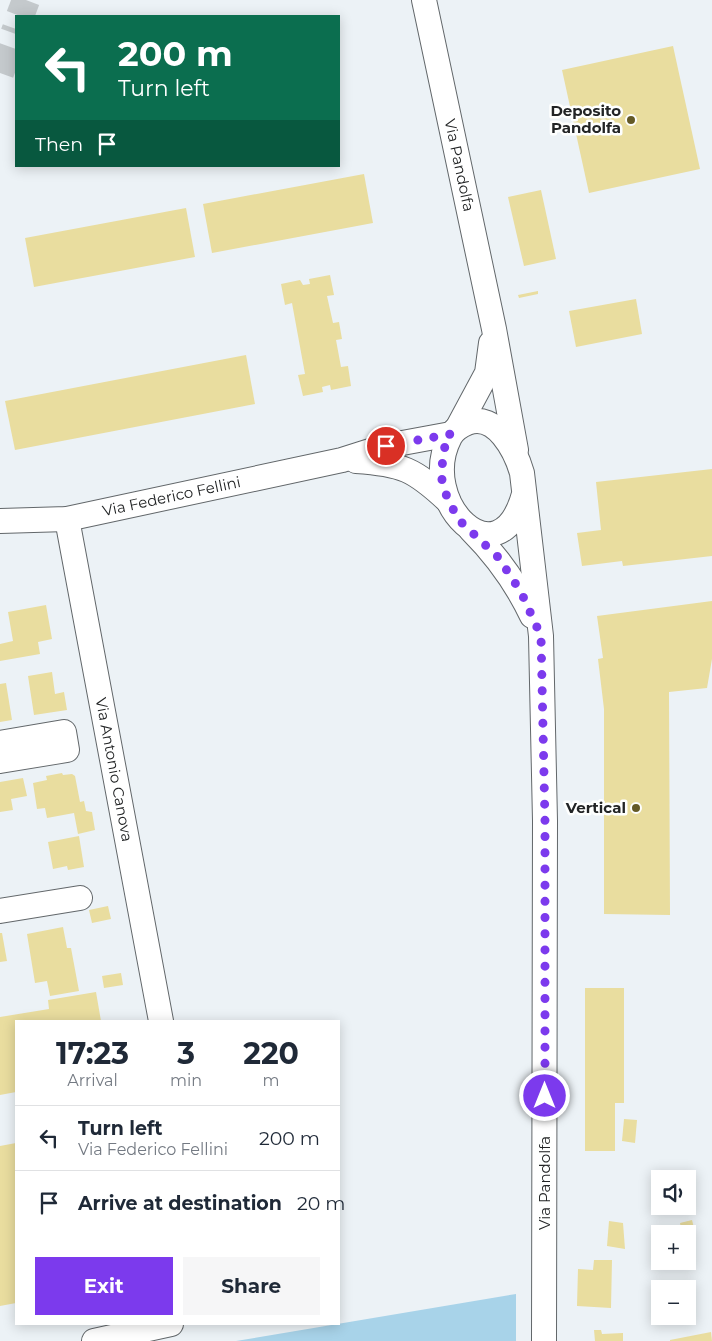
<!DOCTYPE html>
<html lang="en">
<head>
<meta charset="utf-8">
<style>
  :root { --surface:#fff; --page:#f6f6f7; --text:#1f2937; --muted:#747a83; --line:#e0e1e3; --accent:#7c3aed }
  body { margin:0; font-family:Montserrat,sans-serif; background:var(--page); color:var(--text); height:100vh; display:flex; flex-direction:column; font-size:19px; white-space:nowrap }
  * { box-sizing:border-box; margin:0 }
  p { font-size:16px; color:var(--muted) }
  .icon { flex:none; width:28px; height:28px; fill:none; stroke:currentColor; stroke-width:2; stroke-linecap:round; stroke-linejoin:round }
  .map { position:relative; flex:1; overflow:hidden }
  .panel { position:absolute; left:15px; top:1020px; width:325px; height:305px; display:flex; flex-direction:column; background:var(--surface); border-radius:0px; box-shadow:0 2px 12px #0003 }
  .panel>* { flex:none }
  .guide { position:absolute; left:15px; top:15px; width:325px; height:152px; border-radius:0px; box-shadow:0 2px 12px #0003; background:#0b6e4f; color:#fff; overflow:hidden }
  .fabs { position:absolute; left:651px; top:1170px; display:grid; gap:10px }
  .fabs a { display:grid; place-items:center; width:45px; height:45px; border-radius:0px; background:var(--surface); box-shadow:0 2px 12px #0003; font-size:25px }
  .pin { position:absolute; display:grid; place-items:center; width:42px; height:42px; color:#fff; margin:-21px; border:2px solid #fff; border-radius:50%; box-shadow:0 1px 5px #0007 }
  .me { position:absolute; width:55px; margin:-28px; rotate:0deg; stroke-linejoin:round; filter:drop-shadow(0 0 4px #0008) }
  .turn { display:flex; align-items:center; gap:18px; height:105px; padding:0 20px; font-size:22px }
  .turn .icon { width:65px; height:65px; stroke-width:2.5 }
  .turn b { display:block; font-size:35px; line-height:42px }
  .then { display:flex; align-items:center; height:48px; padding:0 20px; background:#0003; gap:10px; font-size:19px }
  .eta { display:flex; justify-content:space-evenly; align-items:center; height:85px; text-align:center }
  .eta b { font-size:30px; font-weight:700; line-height:35px }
  .primary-button { display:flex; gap:10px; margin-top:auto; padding:10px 20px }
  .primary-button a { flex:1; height:58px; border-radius:0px; background:var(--accent); color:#fff; font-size:20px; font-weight:700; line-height:58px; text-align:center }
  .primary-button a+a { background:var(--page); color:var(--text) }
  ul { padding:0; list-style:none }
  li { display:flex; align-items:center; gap:15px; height:65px; padding:0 20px; border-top:1px solid var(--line) }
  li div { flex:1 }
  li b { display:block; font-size:19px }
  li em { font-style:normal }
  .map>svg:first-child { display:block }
  .green { fill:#a8d3e9 }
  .building { fill:#e9dd9f }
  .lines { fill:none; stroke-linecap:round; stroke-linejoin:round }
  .highway-tunnel { stroke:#c4c9cc; stroke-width:28; stroke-dasharray:28 14; stroke-linecap:butt }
  .street-casing { stroke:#62676a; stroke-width:26 }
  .street { stroke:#fff; stroke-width:24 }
  .route { stroke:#7c3aed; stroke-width:9; stroke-dasharray:0 16.2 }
  .poi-dot { fill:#645a26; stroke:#fefffe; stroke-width:2 }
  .labels { text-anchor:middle; stroke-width:5; stroke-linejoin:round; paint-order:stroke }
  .poi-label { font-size:15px; font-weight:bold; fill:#222425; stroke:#fefffe; text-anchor:end }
  .street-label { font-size:15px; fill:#222425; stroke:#fefffe }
</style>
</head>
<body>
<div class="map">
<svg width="712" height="1341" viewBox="0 0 712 1341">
  <rect width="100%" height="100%" fill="#ecf2f6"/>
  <polygon class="green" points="516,1294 516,1341 236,1341"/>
  <g class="building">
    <polygon points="673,46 700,169 589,193 562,70"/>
    <polygon points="364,174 373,223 212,253 203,204"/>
    <polygon points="541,190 556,259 524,266 508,197"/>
    <polygon points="186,208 195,257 34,287 25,238"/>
    <polygon points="330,275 334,295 327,296 333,323 339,322 342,339 336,340 341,367 348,366 351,386 331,390 330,385 322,387 323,392 303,396 298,375 305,374 292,303 285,305 281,284 300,280 303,285 310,284 309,279"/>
    <polygon points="538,291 538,294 519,298 518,295"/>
    <polygon points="636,299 642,334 576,347 569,311"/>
    <polygon points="246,355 255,404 15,450 5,401"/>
    <polygon points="712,469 712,556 623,566 622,561 582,566 577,533 601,530 596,482"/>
    <polygon points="712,601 712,659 707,688 669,692 670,915 604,914 604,709 598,659 603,658 597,616"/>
    <polygon points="46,605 52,639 38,642 40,654 0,661 0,644 13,641 8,612"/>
    <polygon points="52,672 55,694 64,692 67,710 34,715 28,676"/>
    <polygon points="6,683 12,720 0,722 0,684"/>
    <polygon points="62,773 63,775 72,774 75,776 80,802 84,801 86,811 92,812 95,830 78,834 74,813 47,818 45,808 37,809 33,783 47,780 46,776"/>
    <polygon points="23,778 27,796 11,799 13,810 0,812 0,782"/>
    <polygon points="79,836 84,867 68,870 67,866 53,869 48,842"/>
    <polygon points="108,906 111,919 92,923 89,910"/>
    <polygon points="63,927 67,948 71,948 79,991 50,996 47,981 35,983 27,934"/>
    <polygon points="0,933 2,933 7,961 0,962"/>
    <polygon points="121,973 123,985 104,988 102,976"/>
    <polygon points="585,988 624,988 624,1103 615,1103 615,1151 585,1151"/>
    <polygon points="96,992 101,1021 16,1021 16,1092 0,1095 0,1017 49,1009 48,1000"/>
    <polygon points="624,1119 637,1120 635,1143 622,1141"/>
    <polygon points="16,1143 16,1303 0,1306 0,1146"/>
    <polygon points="692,1220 695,1232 682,1234 680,1223"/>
    <polygon points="609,1221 623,1223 625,1249 607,1246"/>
    <polygon points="594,1260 612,1260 611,1308 577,1306 578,1269 593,1270"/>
    <polygon points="594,1330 601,1330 602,1334 623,1333 623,1341 595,1341"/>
    <polygon points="711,1332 712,1341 670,1341 670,1340"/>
  </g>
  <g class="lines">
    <g class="highway-tunnel">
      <polyline points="20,16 26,0"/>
      <polyline points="0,73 16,29"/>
    </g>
    <defs>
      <g id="street">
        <path id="s1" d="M424 0 494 329 516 450"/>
        <polyline points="458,427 487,373 491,343"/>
        <path d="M356 461C402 464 414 469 448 501"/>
        <path d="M524 494C499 585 416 502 450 437 454 429 460 426 467 423 496 411 516 452 522 473L541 636 545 821 544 1341"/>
        <path id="s2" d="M67 519 161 1021"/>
        <path id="s3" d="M0 521 67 519 342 460 386 446 451 434"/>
        <path d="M471 530C497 556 516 582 532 616"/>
        <polyline points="0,743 64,732 67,750 0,761"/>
        <polyline points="0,911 80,898"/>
        <polyline points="94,1341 171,1324"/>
      </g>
    </defs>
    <use href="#street" class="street-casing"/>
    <use href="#street" class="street"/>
  </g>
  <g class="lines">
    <polyline class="route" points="386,446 451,434 444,449 441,476 448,501 461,522 498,557 521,592 541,636 545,821 545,1096"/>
  </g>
  <g class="poi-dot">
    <circle cx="631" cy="120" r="5"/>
    <circle cx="636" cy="808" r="5"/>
  </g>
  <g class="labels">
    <g class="poi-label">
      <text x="621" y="116">Deposito<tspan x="621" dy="17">Pandolfa</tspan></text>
      <text x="626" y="813">Vertical</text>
    </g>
    <g class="street-label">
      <text dy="5" stroke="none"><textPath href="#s1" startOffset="169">Via Pandolfa</textPath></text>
      <text dy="5" stroke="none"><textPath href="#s3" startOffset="174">Via Federico Fellini</textPath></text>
      <text dy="5" stroke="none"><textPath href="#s2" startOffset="255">Via Antonio Canova</textPath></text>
      <text transform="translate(545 1183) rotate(-90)" y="5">Via Pandolfa</text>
    </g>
  </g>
</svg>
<div class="fabs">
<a><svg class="icon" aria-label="sound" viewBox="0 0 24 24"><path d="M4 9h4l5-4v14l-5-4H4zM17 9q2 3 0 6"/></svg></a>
<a>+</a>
<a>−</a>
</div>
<div class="pin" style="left:386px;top:446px;background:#d93025"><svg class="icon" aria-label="arrive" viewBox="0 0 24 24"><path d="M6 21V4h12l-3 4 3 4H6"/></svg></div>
<svg class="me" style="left:545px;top:1096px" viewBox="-20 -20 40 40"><circle r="17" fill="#7c3aed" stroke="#fff" stroke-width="3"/><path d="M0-11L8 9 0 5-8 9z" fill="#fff"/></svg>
<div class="guide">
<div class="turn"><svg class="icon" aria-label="left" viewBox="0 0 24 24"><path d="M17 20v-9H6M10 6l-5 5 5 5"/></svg><div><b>200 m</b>Turn left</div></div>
<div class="then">Then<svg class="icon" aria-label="arrive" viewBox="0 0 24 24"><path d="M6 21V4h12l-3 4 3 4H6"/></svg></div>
</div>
<section class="panel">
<div class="eta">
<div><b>17:23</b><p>Arrival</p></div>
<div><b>3</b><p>min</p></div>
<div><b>220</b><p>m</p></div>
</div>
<ul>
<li><svg class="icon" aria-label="left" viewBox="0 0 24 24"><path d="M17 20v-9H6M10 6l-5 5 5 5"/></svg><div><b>Turn left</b><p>Via Federico Fellini</p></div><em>200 m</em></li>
<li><svg class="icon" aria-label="arrive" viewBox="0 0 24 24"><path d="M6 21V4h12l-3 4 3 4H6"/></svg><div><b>Arrive at destination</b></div><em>20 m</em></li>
</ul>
<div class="primary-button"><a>Exit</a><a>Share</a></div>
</section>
</div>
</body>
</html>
